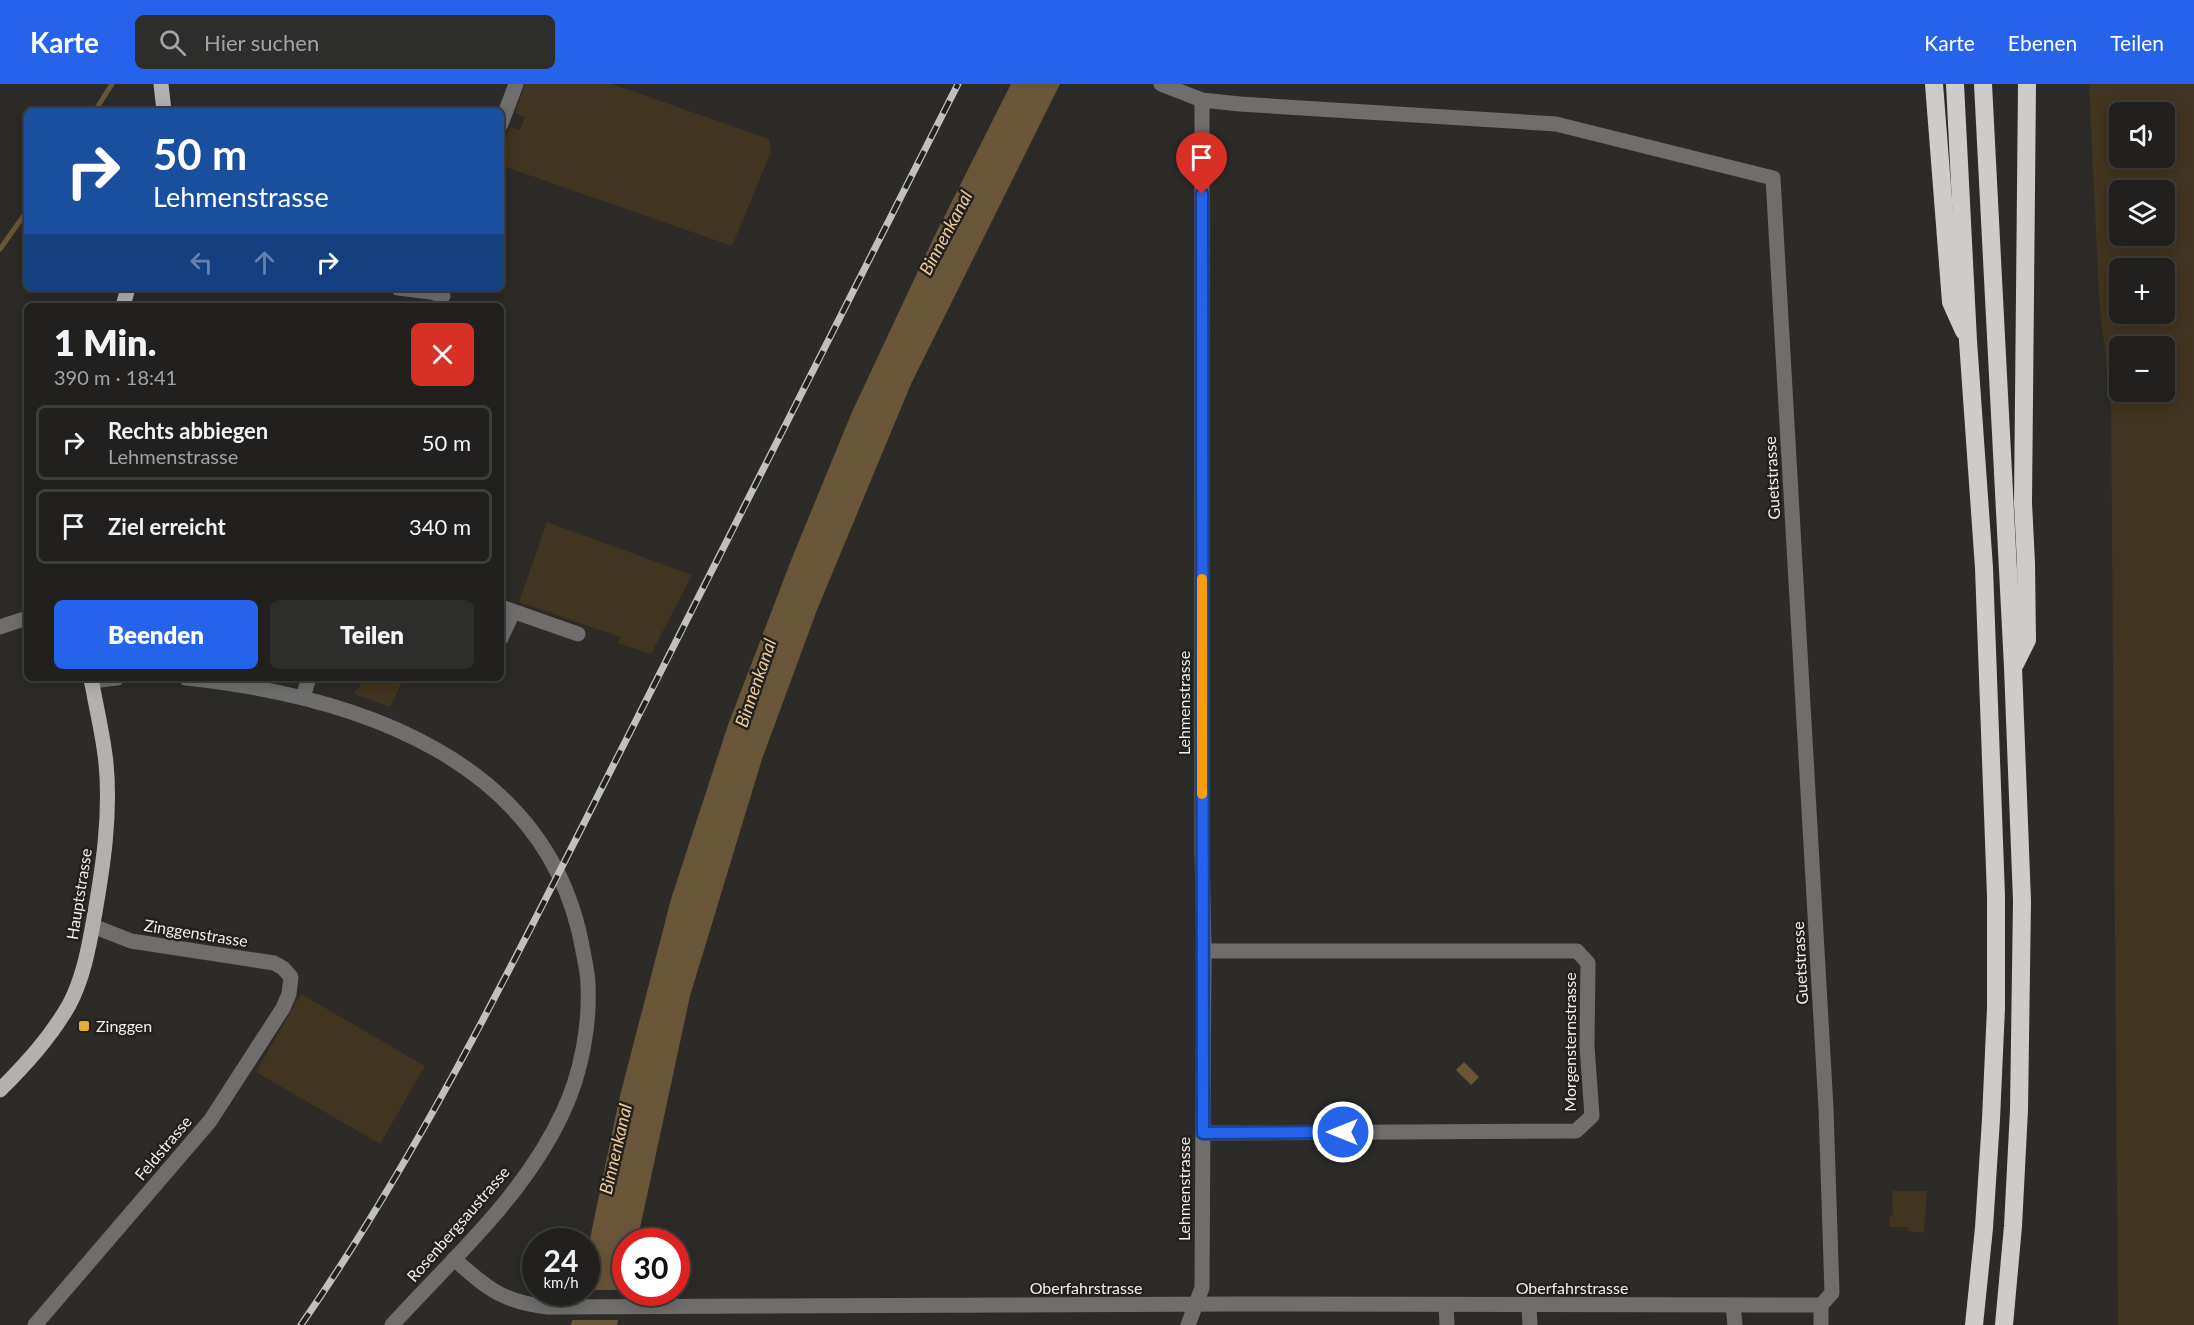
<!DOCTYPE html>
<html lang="de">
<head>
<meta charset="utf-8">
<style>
  :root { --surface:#21201e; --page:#2d2d2b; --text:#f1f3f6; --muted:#a2a3a4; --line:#3e3e3c; --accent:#2563eb }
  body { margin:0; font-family:Lato,sans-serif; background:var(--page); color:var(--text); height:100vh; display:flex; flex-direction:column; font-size:22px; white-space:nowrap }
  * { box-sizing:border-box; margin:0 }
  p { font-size:20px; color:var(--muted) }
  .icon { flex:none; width:33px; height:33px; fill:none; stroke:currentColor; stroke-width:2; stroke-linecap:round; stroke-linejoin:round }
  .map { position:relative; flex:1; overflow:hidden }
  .panel { position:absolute; left:24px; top:219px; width:480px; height:378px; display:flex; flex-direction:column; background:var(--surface); border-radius:9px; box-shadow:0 3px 15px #0003,0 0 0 2px var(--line) }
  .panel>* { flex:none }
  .hud { position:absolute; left:24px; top:24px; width:480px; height:183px; border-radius:9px; box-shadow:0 3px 15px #0003,0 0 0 2px var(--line); background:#1a4fa0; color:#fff; overflow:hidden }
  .tools { position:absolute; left:2109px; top:18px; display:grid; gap:12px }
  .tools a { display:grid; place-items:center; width:66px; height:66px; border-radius:9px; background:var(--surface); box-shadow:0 3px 15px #0003,0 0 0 2px var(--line); font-size:30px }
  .speed { position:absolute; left:522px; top:1144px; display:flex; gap:12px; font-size:30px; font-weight:700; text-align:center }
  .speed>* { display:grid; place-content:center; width:78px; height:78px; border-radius:50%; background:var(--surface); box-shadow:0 3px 15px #0003,0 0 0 2px var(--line); line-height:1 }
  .speed small { font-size:15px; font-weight:400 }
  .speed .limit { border:9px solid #d22; background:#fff; color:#111 }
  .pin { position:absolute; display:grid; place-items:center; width:51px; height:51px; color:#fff; margin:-62px -26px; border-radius:50% 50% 50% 0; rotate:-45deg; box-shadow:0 0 6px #0007 }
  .pin .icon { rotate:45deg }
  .me { position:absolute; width:66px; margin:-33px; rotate:270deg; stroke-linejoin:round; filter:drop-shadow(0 0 4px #0008) }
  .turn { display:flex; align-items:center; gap:21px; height:126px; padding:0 30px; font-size:27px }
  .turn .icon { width:78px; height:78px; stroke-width:2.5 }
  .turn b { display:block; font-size:42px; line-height:51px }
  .lanes { display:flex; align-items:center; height:57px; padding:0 30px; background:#0003; justify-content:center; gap:30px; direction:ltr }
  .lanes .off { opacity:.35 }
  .round { display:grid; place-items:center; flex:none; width:63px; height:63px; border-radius:9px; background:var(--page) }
  .headline { display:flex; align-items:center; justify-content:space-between; height:102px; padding:0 30px }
  h1 { font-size:36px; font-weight:800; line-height:45px }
  .primary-button { display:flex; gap:12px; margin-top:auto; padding:12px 30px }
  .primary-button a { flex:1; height:69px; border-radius:9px; background:var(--accent); color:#fff; font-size:24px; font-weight:800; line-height:69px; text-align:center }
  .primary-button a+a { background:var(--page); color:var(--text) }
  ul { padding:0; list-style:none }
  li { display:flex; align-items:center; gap:18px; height:75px; margin:0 12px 9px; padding:0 18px; border:3px solid var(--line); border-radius:9px }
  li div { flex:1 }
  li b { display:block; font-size:22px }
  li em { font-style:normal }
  header { display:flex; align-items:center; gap:36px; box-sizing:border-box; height:84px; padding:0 30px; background:var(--accent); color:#fff }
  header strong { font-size:28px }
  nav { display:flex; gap:33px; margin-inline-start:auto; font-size:21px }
  .search { width:420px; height:54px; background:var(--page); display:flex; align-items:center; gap:15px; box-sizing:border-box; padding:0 21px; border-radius:9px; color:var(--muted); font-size:22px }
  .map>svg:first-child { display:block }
  .green { fill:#413420; fill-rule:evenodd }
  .water { fill:#695639 }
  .pier { fill:#2c2b28 }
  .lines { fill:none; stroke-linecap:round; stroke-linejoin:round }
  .stream { stroke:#695639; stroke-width:5 }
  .minor { stroke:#6f6e6d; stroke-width:15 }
  .major { stroke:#b3b1ae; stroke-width:15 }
  .highway { stroke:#ceccc8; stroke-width:18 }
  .rail-casing { stroke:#c1c0bd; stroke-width:7 }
  .rail { stroke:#23211f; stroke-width:4.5; stroke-dasharray:14; stroke-linecap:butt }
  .route-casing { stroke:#184099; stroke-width:15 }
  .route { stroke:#2563eb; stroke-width:10 }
  .slow { stroke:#f59e0b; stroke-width:10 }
  .poi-dot { fill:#e9aa38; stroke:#23211f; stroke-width:2 }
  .labels { text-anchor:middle; stroke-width:5; stroke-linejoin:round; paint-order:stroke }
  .street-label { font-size:16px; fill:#f1f0ee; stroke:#23211f }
  .poi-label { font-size:16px; fill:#f1f0ee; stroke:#23211f; text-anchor:start }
  .water-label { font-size:18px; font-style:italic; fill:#eecc97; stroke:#23211f }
</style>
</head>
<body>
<header>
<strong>Karte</strong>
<div class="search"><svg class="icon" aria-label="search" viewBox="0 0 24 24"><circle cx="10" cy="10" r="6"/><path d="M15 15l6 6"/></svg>Hier suchen</div>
<nav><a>Karte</a><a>Ebenen</a><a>Teilen</a></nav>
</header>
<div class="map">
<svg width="2194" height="1241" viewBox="0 0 2194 1241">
  <rect width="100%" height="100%" fill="#2c2b28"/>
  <g class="green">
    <path d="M525 0H612L769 55 771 68 732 162 503 82C498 70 506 55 510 43L520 46 525 33 515 29Z"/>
    <path d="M2089 0H2194V1241H2118L2111 326 2099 213ZM2164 28V74H2120V28ZM2164 106V152H2120V106ZM2164 184V230H2120V184ZM2164 262V308H2120V262Z"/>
    <polygon points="547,438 692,491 651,570 618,559 620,553 519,518"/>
    <polygon points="359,594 404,594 390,623 354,610 361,601"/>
    <polygon points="301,910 425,982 380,1060 256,988"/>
    <polygon points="1892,1107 1927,1107 1924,1149 1908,1147 1908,1143 1889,1143 1890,1132 1893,1131"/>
  </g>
  <g class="water">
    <polygon points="1011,0 1060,0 911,300 817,526 762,675 690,912 637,1158 626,1158 625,1206 617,1241 571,1241 578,1209 586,1209 587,1169 619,1016 671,815 728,641 792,474 852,328 933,155"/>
    <polygon points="1464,978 1479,993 1471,1001 1456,986"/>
  </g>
  <polygon class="pier" points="587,1206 625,1206 626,1209 628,1209 622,1236 569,1236 575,1209 586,1209"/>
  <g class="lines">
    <g class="stream">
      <polyline points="95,27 112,0"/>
      <polyline points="0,165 27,127"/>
    </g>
    <g class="minor">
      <polyline points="501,40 516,0"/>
      <polyline points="398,204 431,208 443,212"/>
      <polyline points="501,523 578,550"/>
      <polyline points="0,543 27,534"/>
      <polyline points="501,554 513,528"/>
      <path d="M186 594C356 612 550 675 583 867 585 878 588 890 588 901 590 942 581 990 563 1028 525 1111 453 1174 392 1241"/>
      <polyline points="91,597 117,594"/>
      <polyline points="303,613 309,594"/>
      <polyline points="1203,1049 1576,1047 1592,1032 1587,962 1588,879 1577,867 1204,867"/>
      <path d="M454 1175C487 1204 502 1218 548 1223L1237 1220 1821 1221 1832 1209 1826 1024 1773 94 1556 40 1240 20 1202 16 1161 0"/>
      <polyline points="1821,1221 1821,1241"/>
      <polyline points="1446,1222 1447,1241"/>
      <polyline points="1529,1222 1530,1241"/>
      <polyline points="1733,1222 1735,1241"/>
      <polyline points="35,1241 210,1037 283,924 289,910 291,893 283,884 274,879 131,857 93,842"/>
      <polyline points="1188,1241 1202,1204 1204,867 1202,767 1202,16"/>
    </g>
    <g class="major">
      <polyline points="161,0 164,27"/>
      <polyline points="123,222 128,204"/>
      <path d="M0 1006C26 980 50 954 69 921 83 895 89 863 94 834 103 783 111 731 106 679 103 650 96 623 91 594"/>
    </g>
    <g class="highway">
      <polyline points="1934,0 1951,218 1964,247"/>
      <polyline points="1955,0 1968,257 1984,484 1996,812 1996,924 1991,1035 1984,1144 1974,1241"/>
      <polyline points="1983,0 2013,583 2022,817 2019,1026 2013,1142 2004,1241"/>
      <polyline points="2015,580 2027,556 2026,479 2023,419 2027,0"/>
    </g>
    <defs>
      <path id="rail" d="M301 1241C424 1063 519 867 617 674 731 450 844 225 958 0"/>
    </defs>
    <use href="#rail" class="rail-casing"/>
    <use href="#rail" class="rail"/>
  </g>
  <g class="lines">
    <defs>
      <polyline id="route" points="1202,110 1203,1049 1343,1048"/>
    </defs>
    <use href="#route" class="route-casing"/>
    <use href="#route" class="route"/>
    <polyline class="slow" points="1202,710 1202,495"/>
  </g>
  <rect class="poi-dot" x="78" y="936" width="12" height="12" rx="3"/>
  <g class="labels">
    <g class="street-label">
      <text transform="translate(1772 394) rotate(-93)" y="6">Guetstrasse</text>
      <text transform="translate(1184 619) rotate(-90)" y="6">Lehmenstrasse</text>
      <text transform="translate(79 810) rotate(-81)" y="6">Hauptstrasse</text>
      <text transform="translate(196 849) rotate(9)" y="6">Zinggenstrasse</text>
      <text transform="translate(1800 879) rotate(-93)" y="6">Guetstrasse</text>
      <text transform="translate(1570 958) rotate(-90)" y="6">Morgensternstrasse</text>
      <text transform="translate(163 1064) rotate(-50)" y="6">Feldstrasse</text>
      <text transform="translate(1184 1105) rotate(-90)" y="6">Lehmenstrasse</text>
      <text transform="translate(458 1140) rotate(-49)" y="6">Rosenbergsaustrasse</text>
      <text x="1086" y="1210">Oberfahrstrasse</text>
      <text x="1572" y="1210">Oberfahrstrasse</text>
    </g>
    <g class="poi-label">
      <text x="96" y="948">Zinggen</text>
    </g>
    <g class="water-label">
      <text transform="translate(946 149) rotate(-62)" y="6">Binnenkanal</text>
      <text transform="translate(756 599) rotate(-71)" y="6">Binnenkanal</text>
      <text transform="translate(616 1065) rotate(-77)" y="6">Binnenkanal</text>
    </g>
  </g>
</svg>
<div class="tools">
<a><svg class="icon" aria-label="sound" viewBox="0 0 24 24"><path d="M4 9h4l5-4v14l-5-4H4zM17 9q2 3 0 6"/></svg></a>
<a><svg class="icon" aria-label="layers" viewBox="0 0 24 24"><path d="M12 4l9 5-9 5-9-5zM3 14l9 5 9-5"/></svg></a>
<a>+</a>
<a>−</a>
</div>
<div class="speed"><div>24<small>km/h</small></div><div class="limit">30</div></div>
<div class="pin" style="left:1202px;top:110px;background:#d93025"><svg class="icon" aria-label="arrive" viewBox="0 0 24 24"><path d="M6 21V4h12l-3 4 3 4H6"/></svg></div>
<svg class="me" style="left:1343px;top:1048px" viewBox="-20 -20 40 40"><circle r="17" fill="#2563eb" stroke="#fff" stroke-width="3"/><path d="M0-11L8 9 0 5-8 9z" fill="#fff"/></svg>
<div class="hud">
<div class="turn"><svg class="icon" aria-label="right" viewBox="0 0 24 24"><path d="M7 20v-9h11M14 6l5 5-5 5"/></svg><div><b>50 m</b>Lehmenstrasse</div></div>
<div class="lanes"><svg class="icon off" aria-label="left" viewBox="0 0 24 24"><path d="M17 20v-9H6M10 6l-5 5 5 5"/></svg><svg class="icon off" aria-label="ahead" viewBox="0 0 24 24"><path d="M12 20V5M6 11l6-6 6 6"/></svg><svg class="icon" aria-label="right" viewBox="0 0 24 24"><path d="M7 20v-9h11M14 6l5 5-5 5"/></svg></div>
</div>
<section class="panel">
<div class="headline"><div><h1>1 Min.</h1><p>390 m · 18:41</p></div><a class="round" style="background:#d93025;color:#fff"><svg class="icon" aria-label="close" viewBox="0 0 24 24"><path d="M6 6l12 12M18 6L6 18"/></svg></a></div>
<ul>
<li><svg class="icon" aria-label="right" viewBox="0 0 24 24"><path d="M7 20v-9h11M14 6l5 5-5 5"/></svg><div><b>Rechts abbiegen</b><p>Lehmenstrasse</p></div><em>50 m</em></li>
<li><svg class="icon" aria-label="arrive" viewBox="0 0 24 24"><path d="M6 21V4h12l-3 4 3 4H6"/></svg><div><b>Ziel erreicht</b></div><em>340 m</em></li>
</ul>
<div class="primary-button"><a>Beenden</a><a>Teilen</a></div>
</section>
</div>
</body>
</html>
